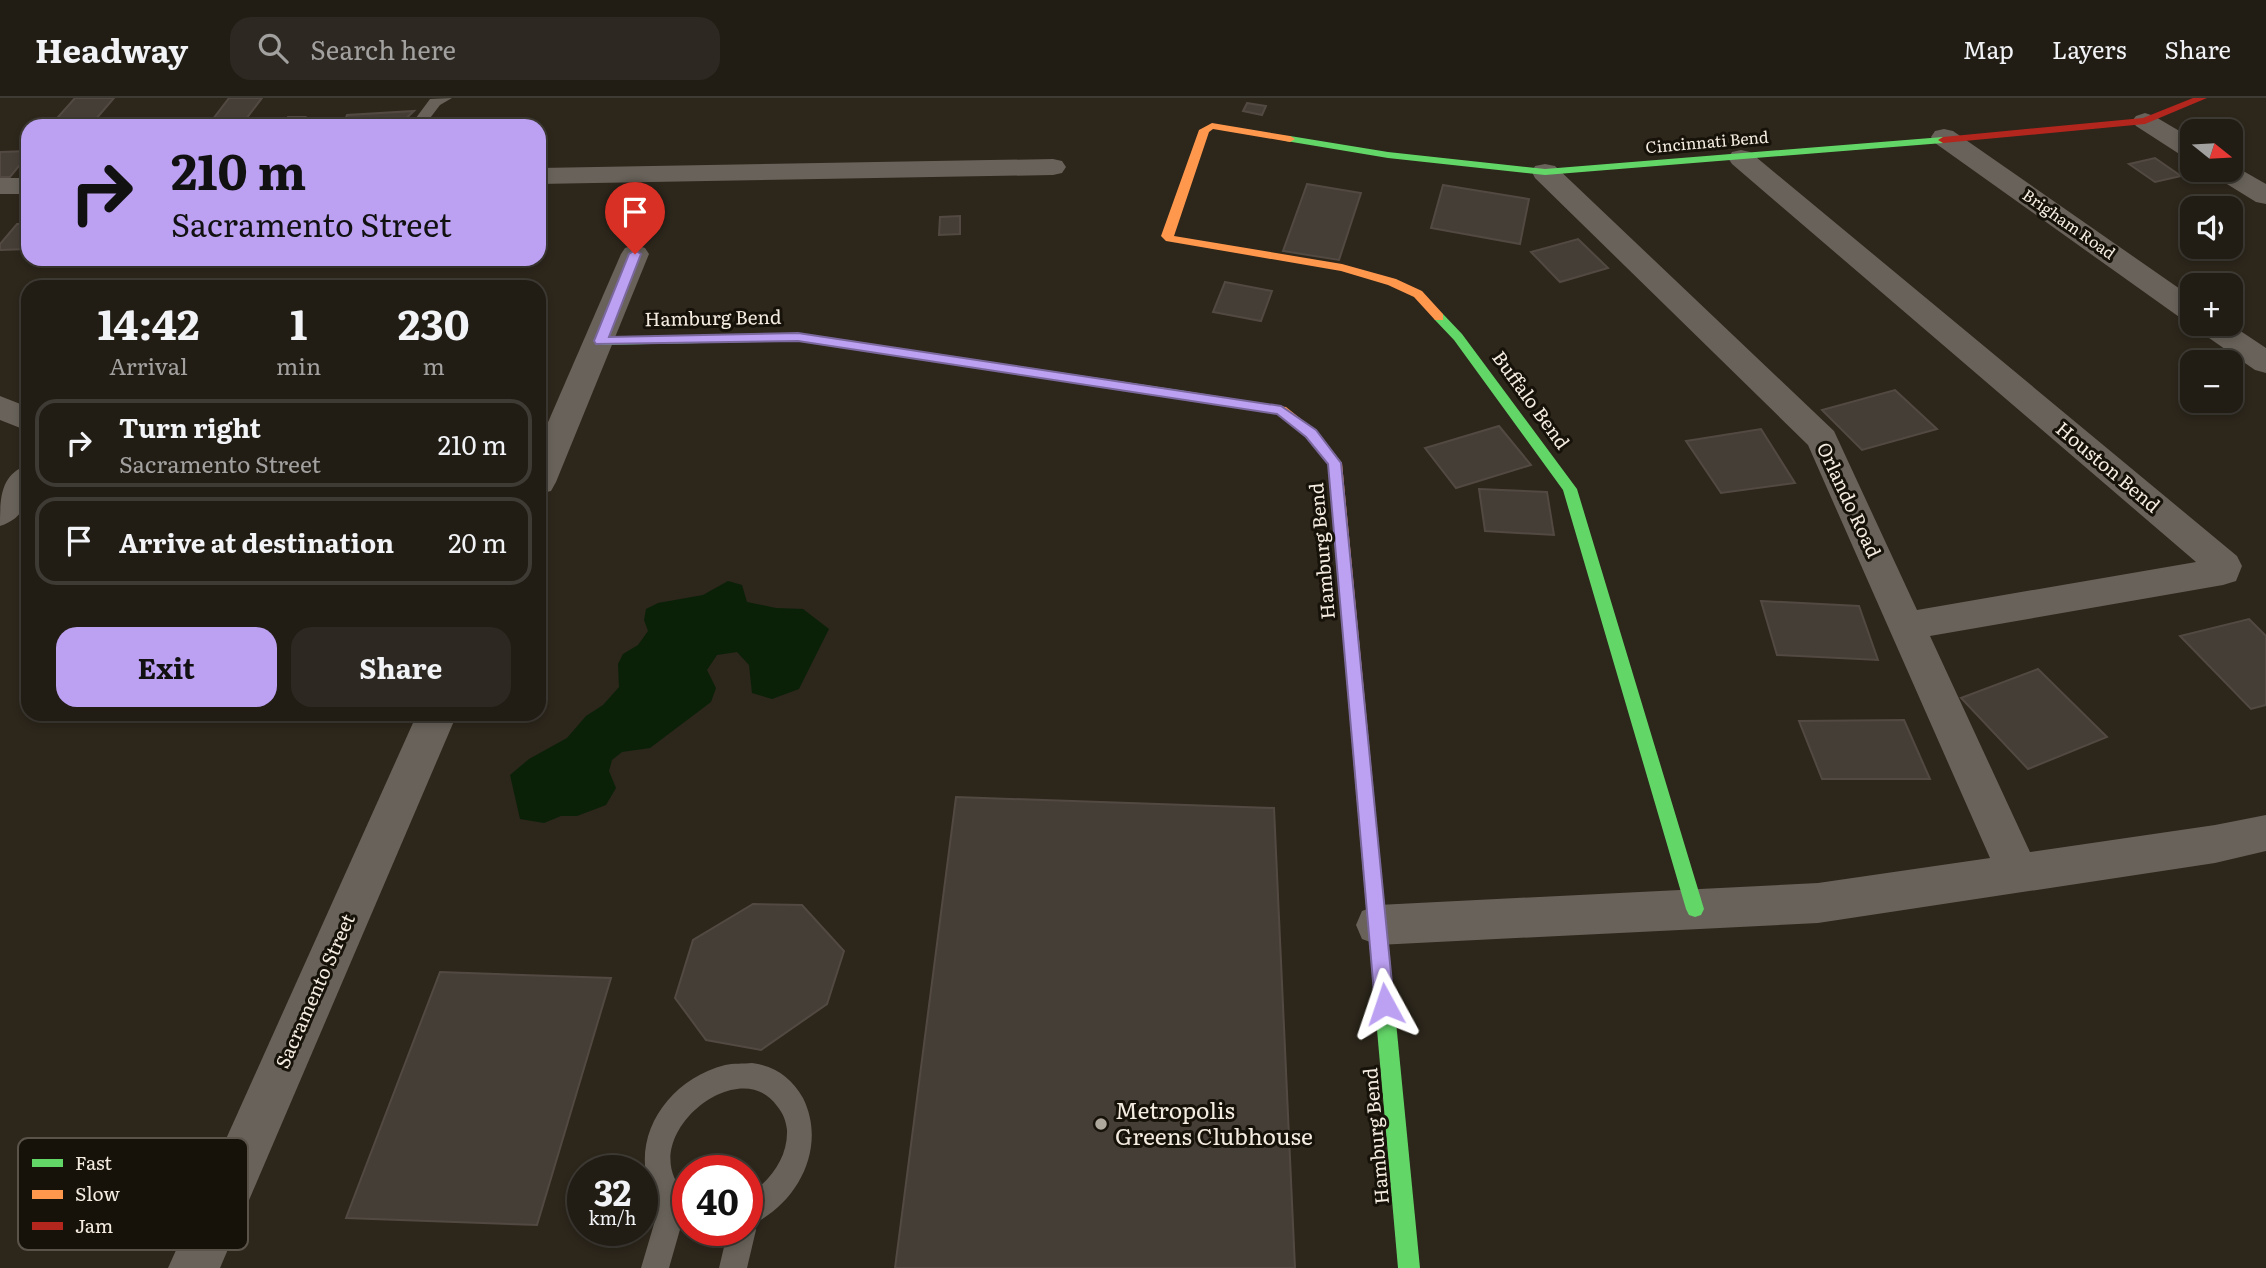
<!DOCTYPE html>
<html lang="en">
<head>
<meta charset="utf-8">
<style>
  :root { --surface:#211c14; --page:#2d2922; --text:#f1f3f6; --muted:#a2a1a0; --line:#3e3a34; --accent:#bca0f2 }
  body { margin:0; font-family:Literata,serif; background:var(--page); color:var(--text); height:100vh; display:flex; flex-direction:column; font-size:26px; white-space:nowrap }
  * { box-sizing:border-box; margin:0 }
  p { font-size:23px; color:var(--muted) }
  .icon { flex:none; width:38px; height:38px; fill:none; stroke:currentColor; stroke-width:2; stroke-linecap:round; stroke-linejoin:round }
  .map { position:relative; flex:1; overflow:hidden }
  .side { position:absolute; left:21px; top:182px; width:525px; height:441px; display:flex; flex-direction:column; background:var(--surface); border-radius:21px; box-shadow:0 4px 10px #0003,0 0 0 2px var(--line) }
  .side>* { flex:none }
  .banner { position:absolute; left:21px; top:21px; width:525px; height:147px; border-radius:21px; box-shadow:0 4px 10px #0003,0 0 0 2px var(--line); background:#bca0f2; color:#111; overflow:hidden }
  .needle { width:46px; rotate:108deg }
  .controls { position:absolute; left:2180px; top:21px; display:grid; gap:14px }
  .controls a { display:grid; place-items:center; width:63px; height:63px; border-radius:14px; background:var(--surface); box-shadow:0 4px 10px #0003,0 0 0 2px var(--line); font-size:35px }
  .speed { position:absolute; left:567px; top:1057px; display:flex; gap:14px; font-size:35px; font-weight:700; text-align:center }
  .speed>* { display:grid; place-content:center; width:91px; height:91px; border-radius:50%; background:var(--surface); box-shadow:0 4px 10px #0003,0 0 0 2px var(--line); line-height:1 }
  .speed small { font-size:18px; font-weight:400 }
  .speed .limit { border:10px solid #d22; background:#fff; color:#111 }
  .pin { position:absolute; display:grid; place-items:center; width:60px; height:60px; color:#fff; margin:-72px -30px; border-radius:50% 50% 50% 0; rotate:-45deg; box-shadow:0 0 7px #0007 }
  .pin .icon { rotate:45deg }
  .me { position:absolute; width:77px; margin:-38px; rotate:355deg; stroke-linejoin:round; filter:drop-shadow(0 0 5px #0008) }
  .turn { display:flex; align-items:center; gap:24px; height:147px; padding:0 35px; font-size:32px }
  .turn .icon { width:91px; height:91px; stroke-width:2.5 }
  .turn b { display:block; font-size:49px; line-height:60px }
  .eta { display:flex; justify-content:space-evenly; align-items:center; height:119px; text-align:center }
  .eta b { font-size:42px; font-weight:700; line-height:49px }
  .cta { display:flex; gap:14px; margin-top:auto; padding:14px 35px }
  .cta a { flex:1; height:80px; border-radius:21px; background:var(--accent); color:#111; font-size:28px; font-weight:700; line-height:80px; text-align:center }
  .cta a+a { background:var(--page); color:var(--text) }
  ul { padding:0; list-style:none }
  li { display:flex; align-items:center; gap:21px; height:88px; margin:0 14px 10px; padding:0 21px; border:4px solid var(--line); border-radius:21px }
  li div { flex:1 }
  li b { display:block; font-size:26px }
  li em { font-style:normal }
  header { display:flex; align-items:center; gap:42px; box-sizing:border-box; height:98px; padding:0 35px; background:var(--surface); border-bottom:2px solid var(--line) }
  header strong { font-size:33px }
  nav { display:flex; gap:38px; margin-inline-start:auto; font-size:24px }
  .search { width:490px; height:63px; background:var(--page); display:flex; align-items:center; gap:18px; box-sizing:border-box; padding:0 24px; border-radius:21px; color:var(--muted); font-size:26px }
  .map>svg:first-child { display:block }
  .water { fill:#0a2108 }
  .building { fill:#453e37; stroke:#524a42; stroke-width:2 }
  .lines { fill:none; stroke-linecap:round; stroke-linejoin:round }
  .lane { fill:#68625a; fill-rule:evenodd }
  .street { fill:#68625a; fill-rule:evenodd }
  .fast { fill:#63d668; fill-rule:evenodd }
  .slow { fill:#ff974d; fill-rule:evenodd }
  .jam { fill:#b3261e; fill-rule:evenodd }
  .route { fill:#bca0f2; stroke:#7a689d; stroke-width:2 }
  .poi-dot { fill:#aea79b; stroke:#161109; stroke-width:2.5 }
  .labels { text-anchor:middle; stroke-width:6; stroke-linejoin:round; paint-order:stroke }
  .far-street-label { font-size:16px; fill:#f4ece0; stroke:#161109 }
  .street-label { font-size:19px; fill:#f4ece0; stroke:#161109 }
  .near-poi-label { font-size:23px; fill:#f4ece0; stroke:#161109; text-anchor:start }
  .key { fill:#161109; stroke:#59534a; stroke-width:2 }
  .key-label { font-size:19px; fill:#f4ece0 }
</style>
</head>
<body>
<header>
<strong>Headway</strong>
<div class="search"><svg class="icon" aria-label="search" viewBox="0 0 24 24"><circle cx="10" cy="10" r="6"/><path d="M15 15l6 6"/></svg>Search here</div>
<nav><a>Map</a><a>Layers</a><a>Share</a></nav>
</header>
<div class="map">
<svg width="2266" height="1170" viewBox="0 0 2266 1170">
  <rect width="100%" height="100%" fill="#2c261b"/>
  <polygon class="water" points="728,483 742,487 747,504 776,510 803,511 829,531 799,591 772,601 752,595 749,567 737,554 717,557 707,572 716,590 711,604 650,650 622,654 612,662 609,673 616,690 606,707 577,718 561,718 544,725 520,721 510,677 529,661 567,640 586,618 603,607 619,589 618,566 623,556 638,547 648,533 644,522 646,511 658,505 703,497"/>
  <g class="building">
    <polygon points="75,0 114,0 90,28 50,28"/>
    <polygon points="229,0 262,0 246,21 213,21"/>
    <polygon points="1247,5 1266,8 1262,17 1243,13"/>
    <polygon points="414,13 398,28 343,28 347,17"/>
    <polygon points="288,19 305,19 298,28 282,28"/>
    <polygon points="255,21 283,23 278,28 249,28"/>
    <polygon points="28,53 28,57 10,79 0,79 0,54"/>
    <polygon points="2155,60 2181,78 2155,84 2129,66"/>
    <polygon points="1307,86 1361,95 1339,162 1283,153"/>
    <polygon points="1443,87 1529,101 1520,146 1431,130"/>
    <polygon points="960,118 960,136 939,137 940,119"/>
    <polygon points="17,126 28,126 28,151 0,152 0,146"/>
    <polygon points="1578,141 1608,170 1560,184 1531,154"/>
    <polygon points="1225,184 1272,193 1261,223 1213,214"/>
    <polygon points="1895,292 1937,331 1862,352 1822,312"/>
    <polygon points="1499,328 1531,367 1456,390 1425,350"/>
    <polygon points="1761,331 1795,385 1721,395 1686,343"/>
    <polygon points="1479,391 1547,394 1554,437 1485,433"/>
    <polygon points="1761,503 1859,508 1878,562 1777,557"/>
    <polygon points="2249,521 2266,538 2266,607 2251,611 2180,538"/>
    <polygon points="2038,571 2107,639 2028,671 1961,600"/>
    <polygon points="1904,622 1930,681 1822,681 1799,623"/>
    <polygon points="956,699 1274,710 1295,1170 895,1170"/>
    <polygon points="753,806 802,807 844,853 827,906 761,952 706,942 675,900 693,842"/>
    <polygon points="440,874 611,880 537,1127 346,1120"/>
  </g>
  <g class="lines">
    <g class="lane">
      <polygon points="452,0 440,7 424,28 410,28 430,1"/>
      <path d="M752 965C775 968 792 980 803 1000 827 1048 799 1104 753 1126L756 1132 747 1170H719L728 1132H747V1099C769 1083 788 1061 787 1032 786 1023 783 1015 777 1008 738 952 628 1044 688 1098V1131L681 1128 669 1170H641L659 1109C622 1051 662 983 725 967 733 965 743 966 752 965Z"/>
    </g>
    <g class="street">
      <polygon points="2145,15 2154,18 2193,41 2193,61 2184,59 2136,28 2132,23 2136,18"/>
      <polygon points="1944,31 1953,33 2193,200 2193,223 2182,221 1935,45 1931,39 1935,33"/>
      <polygon points="1741,52 1750,54 2237,458 2242,468 2236,483 2223,487 1930,538 2030,754 2215,727 2266,717 2266,753 2215,765 1818,825 1378,847 1362,841 1356,827 1362,813 1378,807 1818,785 1990,760 1808,347 1535,80 1532,74 1535,68 1545,66 1555,68 1834,333 1917,512 2196,464 1732,66 1728,60 1732,54"/>
      <polygon points="1053,61 1062,63 1066,69 1062,75 1053,77 539,86 539,70"/>
      <polygon points="2231,66 2266,86 2266,106 2256,104 2214,78 2211,72 2231,72"/>
      <rect x="0" y="80" width="28" height="16"/>
      <polygon points="635,147 645,150 649,156 556,384 551,393 539,396 539,345 621,156 625,150"/>
      <polygon points="2195,226 2230,226 2266,250 2266,275 2255,272 2199,233"/>
      <polygon points="0,298 28,309 28,333 0,322"/>
      <path d="M28 367C28 394 31 418 0 428 0 401 0 376 28 367Z"/>
      <polygon points="417,616 457,616 220,1170 168,1170"/>
    </g>
    <g class="fast">
      <polygon points="1290,38 1388,54 1545,71 1943,39 1948,42 1943,45 1545,77 1388,60 1286,43 1285,41"/>
      <polygon points="1439,215 1443,216 1462,236 1577,391 1704,811 1701,817 1695,819 1689,817 1686,811 1563,392 1454,242 1435,222 1433,219"/>
      <polygon points="798,235 1185,293 1192,297 1185,301 798,243 601,247 595,243 601,239"/>
      <polygon points="1369,731 1375,734 1378,739 1420,1170 1398,1170 1360,739 1363,734"/>
    </g>
    <g class="slow">
      <polygon points="1212,25 1290,38 1295,41 1290,44 1213,31 1209,34 1174,138 1342,166 1396,181 1422,193 1443,216 1443,222 1435,222 1414,199 1388,187 1341,173 1166,143 1161,138 1199,32"/>
      <polygon points="1185,293 1286,309 1316,333 1342,365 1378,739 1375,744 1369,747 1363,744 1360,739 1328,366 1306,339 1277,316 1180,300 1180,294"/>
    </g>
    <polygon class="jam" points="2193,0 2207,0 2145,26 1943,45 1938,42 1943,39 2143,20"/>
  </g>
  <polygon class="route" points="635,152 641,156 609,239 798,235 1281,308 1316,332 1341,365 1394,906 1392,912 1385,915 1378,912 1375,906 1328,366 1306,339 1277,316 798,243 596,246 594,243 629,156"/>
  <circle class="poi-dot" cx="1101" cy="1026" r="7"/>
  <g class="labels">
    <g class="far-street-label">
      <text transform="translate(1707 44) rotate(-5)" y="6">Cincinnati Bend</text>
      <text transform="translate(2069 126) rotate(35)" y="6">Brigham Road</text>
    </g>
    <g class="street-label">
      <text transform="translate(713 220) rotate(-1)" y="7">Hamburg Bend</text>
      <text transform="translate(1531 302) rotate(54)" y="7">Buffalo Bend</text>
      <text transform="translate(2108 369) rotate(40)" y="7">Houston Bend</text>
      <text transform="translate(1849 402) rotate(65)" y="7">Orlando Road</text>
      <text transform="translate(1322 453) rotate(-95)" y="7">Hamburg Bend</text>
      <text transform="translate(315 893) rotate(-66)" y="7">Sacramento Street</text>
      <text transform="translate(1376 1038) rotate(-95)" y="7">Hamburg Bend</text>
    </g>
    <g class="near-poi-label">
      <text x="1115" y="1021">Metropolis<tspan x="1115" dy="26">Greens Clubhouse</tspan></text>
    </g>
  </g>
  <rect x="18" y="1040" width="230" height="112" rx="10" class="key"/>
  <rect x="32" y="1061" width="31" height="8" fill="#63d668"/>
  <rect x="32" y="1092" width="31" height="9" fill="#ff974d"/>
  <rect x="32" y="1124" width="31" height="8" fill="#b3261e"/>
  <g class="key-label">
    <text x="75" y="1072">Fast</text>
    <text x="75" y="1103">Slow</text>
    <text x="75" y="1135">Jam</text>
  </g>
</svg>
<div class="controls">
<a><svg class="needle" viewBox="-14 -14 28 28"><path d="M0-13l5 13h-10z" fill="#e53935"/><path d="M0 13l5-13h-10z" fill="#a2a1a0"/></svg></a>
<a><svg class="icon" aria-label="sound" viewBox="0 0 24 24"><path d="M4 9h4l5-4v14l-5-4H4zM17 9q2 3 0 6"/></svg></a>
<a>+</a>
<a>−</a>
</div>
<div class="speed"><div>32<small>km/h</small></div><div class="limit">40</div></div>
<div class="pin" style="left:635px;top:156px;background:#d93025"><svg class="icon" aria-label="arrive" viewBox="0 0 24 24"><path d="M6 21V4h12l-3 4 3 4H6"/></svg></div>
<svg class="me" style="left:1385px;top:906px" viewBox="-20 -20 40 40"><path d="M0-17L14 15 0 8-14 15z" fill="#bca0f2" stroke="#fff" stroke-width="4"/></svg>
<div class="banner">
<div class="turn"><svg class="icon" aria-label="right" viewBox="0 0 24 24"><path d="M7 20v-9h11M14 6l5 5-5 5"/></svg><div><b>210 m</b>Sacramento Street</div></div>
</div>
<section class="side">
<div class="eta">
<div><b>14:42</b><p>Arrival</p></div>
<div><b>1</b><p>min</p></div>
<div><b>230</b><p>m</p></div>
</div>
<ul>
<li><svg class="icon" aria-label="right" viewBox="0 0 24 24"><path d="M7 20v-9h11M14 6l5 5-5 5"/></svg><div><b>Turn right</b><p>Sacramento Street</p></div><em>210 m</em></li>
<li><svg class="icon" aria-label="arrive" viewBox="0 0 24 24"><path d="M6 21V4h12l-3 4 3 4H6"/></svg><div><b>Arrive at destination</b></div><em>20 m</em></li>
</ul>
<div class="cta"><a>Exit</a><a>Share</a></div>
</section>
</div>
</body>
</html>
